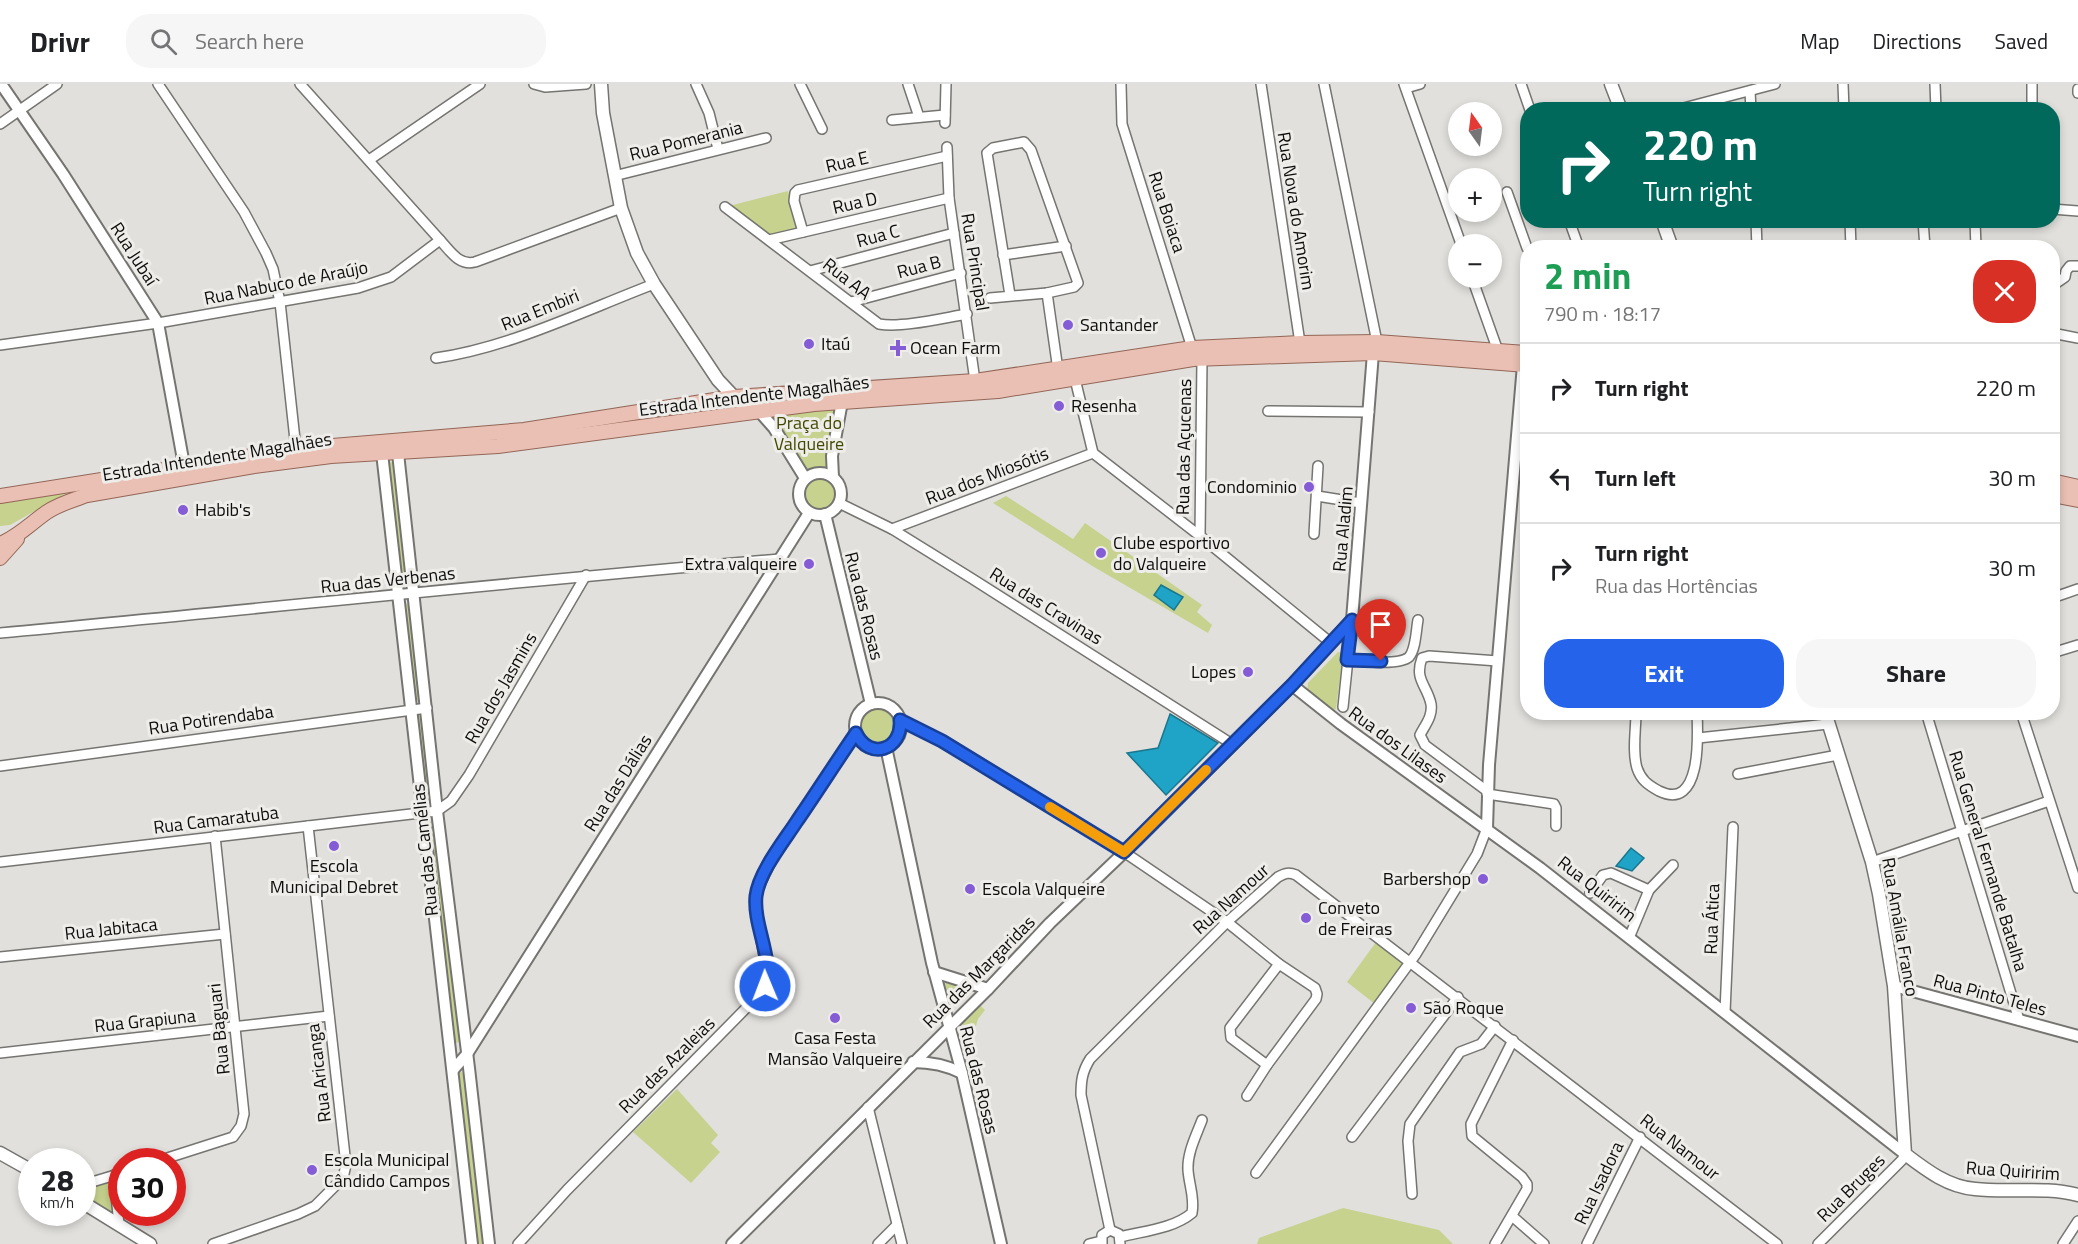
<!DOCTYPE html>
<html lang="en">
<head>
<meta charset="utf-8">
<style>
  :root { --surface:#fff; --page:#f6f6f6; --text:#202124; --muted:#757577; --line:#e0e0e0; --accent:#2563eb }
  body { margin:0; font-family:"Titillium Web",sans-serif; background:var(--page); color:var(--text); height:100vh; display:flex; flex-direction:column; font-size:22px; white-space:nowrap }
  * { box-sizing:border-box; margin:0 }
  p { font-size:20px; color:var(--muted) }
  .icon { flex:none; width:33px; height:33px; fill:none; stroke:currentColor; stroke-width:2; stroke-linecap:round; stroke-linejoin:round }
  .map { position:relative; flex:1; overflow:hidden }
  .panel { position:absolute; left:1520px; top:156px; width:540px; height:480px; display:flex; flex-direction:column; background:var(--surface); border-radius:24px; box-shadow:0 3px 9px #0003 }
  .panel>* { flex:none }
  .guide { position:absolute; left:1520px; top:18px; width:540px; height:126px; border-radius:24px; box-shadow:0 3px 9px #0003; background:#00695c; color:#fff; overflow:hidden }
  .needle { width:39px; rotate:346deg }
  .controls { position:absolute; left:1448px; top:18px; display:grid; gap:12px }
  .controls a { display:grid; place-items:center; width:54px; height:54px; border-radius:50%; background:var(--surface); box-shadow:0 3px 9px #0003; font-size:30px }
  .speed { position:absolute; left:18px; top:1064px; display:flex; gap:12px; font-size:30px; font-weight:700; text-align:center }
  .speed>* { display:grid; place-content:center; width:78px; height:78px; border-radius:50%; background:var(--surface); box-shadow:0 3px 9px #0003; line-height:1 }
  .speed small { font-size:15px; font-weight:400 }
  .speed .limit { border:9px solid #d22; background:#fff; color:#111 }
  .pin { position:absolute; display:grid; place-items:center; width:51px; height:51px; color:#fff; margin:-62px -26px; border-radius:50% 50% 50% 0; rotate:-45deg; box-shadow:0 0 6px #0007 }
  .pin .icon { rotate:45deg }
  .me { position:absolute; width:66px; margin:-33px; rotate:359deg; stroke-linejoin:round; filter:drop-shadow(0 0 4px #0008) }
  .turn { display:flex; align-items:center; gap:21px; height:126px; padding:0 24px; font-size:27px }
  .turn .icon { width:78px; height:78px; stroke-width:2.5 }
  .turn b { display:block; font-size:42px; line-height:51px }
  .round { display:grid; place-items:center; flex:none; width:63px; height:63px; border-radius:24px; background:var(--page) }
  .head { display:flex; align-items:center; justify-content:space-between; height:102px; padding:0 24px }
  h1 { font-size:36px; font-weight:700; line-height:45px; color:#1e9e55 }
  .cta { display:flex; gap:12px; margin-top:auto; padding:12px 24px }
  .cta a { flex:1; height:69px; border-radius:24px; background:var(--accent); color:#fff; font-size:24px; font-weight:700; line-height:69px; text-align:center }
  .cta a+a { background:var(--page); color:var(--text) }
  ul { padding:0; list-style:none }
  li { display:flex; align-items:center; gap:18px; height:90px; padding:0 24px; border-top:2px solid var(--line) }
  li div { flex:1 }
  li b { display:block; font-size:22px }
  li em { font-style:normal }
  header { display:flex; align-items:center; gap:36px; box-sizing:border-box; height:84px; padding:0 30px; background:var(--surface); border-bottom:2px solid var(--line) }
  header strong { font-size:28px }
  nav { display:flex; gap:33px; margin-inline-start:auto; font-size:21px }
  .search { width:420px; height:54px; background:var(--page); display:flex; align-items:center; gap:15px; box-sizing:border-box; padding:0 21px; border-radius:24px; color:var(--muted); font-size:22px }
  .map>svg:first-child { display:block }
  .green { fill:#c6d28e }
  .water { fill:#1fa3c6; stroke:#1a768e; stroke-width:1.5 }
  .lines { fill:none; stroke-linecap:round; stroke-linejoin:round }
  .minor-casing { stroke:#757471; stroke-width:12 }
  .tertiary-casing { stroke:#757471; stroke-width:14 }
  .secondary-casing { stroke:#757471; stroke-width:15 }
  .primary-casing { stroke:#936657; stroke-width:16 }
  .minor { stroke:#fff; stroke-width:9 }
  .tertiary { stroke:#fff; stroke-width:10 }
  .secondary { stroke:#fff; stroke-width:12 }
  .primary { stroke:#e9c0b3; stroke-width:14 }
  .route-casing { stroke:#184099; stroke-width:15 }
  .route { stroke:#2563eb; stroke-width:10 }
  .slow { stroke:#f59e0b; stroke-width:10 }
  .poi-dot { fill:#845cd6; stroke:#efedea; stroke-width:2 }
  .labels { text-anchor:middle; stroke-width:6; stroke-linejoin:round; paint-order:stroke }
  .street-label { font-size:18px; fill:#0d0d0c; stroke:#efedea }
  .poi-label { font-size:18px; fill:#0d0d0c; stroke:#efedea; text-anchor:start }
  .park-label { font-size:18px; fill:#424a02; stroke:#efedea }
</style>
</head>
<body>
<header>
<strong>Drivr</strong>
<div class="search"><svg class="icon" aria-label="search" viewBox="0 0 24 24"><circle cx="10" cy="10" r="6"/><path d="M15 15l6 6"/></svg>Search here</div>
<nav><a>Map</a><a>Directions</a><a>Saved</a></nav>
</header>
<div class="map">
<svg width="2078" height="1160" viewBox="0 0 2078 1160">
  <rect width="100%" height="100%" fill="#e1e0dd"/>
  <g class="green">
    <polygon points="788,107 798,146 769,153 729,122"/>
    <path d="M835 322 828 379 835 402V416L832 420 819 426 808 421C801 407 807 407 806 394L774 331Z"/>
    <polygon points="390,378 394,379 409,503 402,506 387,380"/>
    <polygon points="72,406 10,441 0,442 0,420 7,416"/>
    <polygon points="1006,412 1073,455 1085,439 1202,521 1197,528 1212,541 1208,549 1094,483 993,419"/>
    <polygon points="405,519 411,522 422,616 414,617 402,521"/>
    <path d="M1338 568 1343 569 1336 625 1332 627C1323 620 1305 613 1308 599Z"/>
    <path d="M871 622H883L896 639 891 655 884 662C853 665 849 640 871 622Z"/>
    <polygon points="420,631 423,632 431,717 429,719 424,717 417,633"/>
    <polygon points="431,738 433,739 461,954 460,957 456,959 453,958 428,739"/>
    <polygon points="1379,854 1411,885 1375,920 1347,898"/>
    <polygon points="945,899 976,905 950,924"/>
    <polygon points="975,916 985,926 978,935 976,942 965,944 958,933"/>
    <polygon points="461,988 465,990 486,1160 476,1160 457,990"/>
    <polygon points="677,1005 718,1051 711,1059 720,1068 691,1099 633,1048"/>
    <path d="M107 1098C115 1107 117 1119 111 1130L83 1111V1105Z"/>
    <polygon points="1343,1124 1439,1146 1453,1160 1257,1160 1259,1154"/>
  </g>
  <g class="water">
    <polygon points="1161,501 1183,513 1174,526 1154,511"/>
    <polygon points="1170,630 1218,659 1166,711 1127,669 1158,664"/>
    <polygon points="1631,764 1644,774 1632,787 1616,782"/>
  </g>
  <g class="lines">
    <defs>
      <g id="minor">
        <polyline points="158,0 244,128 266,169 273,185 280,218 296,365"/>
        <path d="M300 0 440 156C450 167 459 182 475 178L621 124"/>
        <polyline points="534,0 545,3 586,0"/>
        <polyline points="696,0 709,29 718,65"/>
        <polyline points="800,0 822,45"/>
        <polyline points="908,0 919,33"/>
        <polyline points="1121,0 1122,40 1192,264"/>
        <polyline points="1261,0 1300,259"/>
        <polyline points="1324,0 1377,258"/>
        <polyline points="1404,0 1461,160"/>
        <polyline points="1521,0 1530,26"/>
        <polyline points="1843,0 1844,26"/>
        <polyline points="1935,0 1936,26"/>
        <polyline points="2032,0 2032,26"/>
        <polyline points="1406,4 1420,0"/>
        <polyline points="1750,7 1751,26"/>
        <polyline points="2078,9 2078,5"/>
        <polyline points="1676,26 1775,0"/>
        <polyline points="892,36 945,31"/>
        <polyline points="945,39 946,0"/>
        <polyline points="0,40 57,0"/>
        <polyline points="947,63 949,114 975,297"/>
        <polyline points="369,76 480,0"/>
        <polyline points="614,92 766,54"/>
        <polyline points="1507,108 1527,164"/>
        <path d="M725 123 879 240C902 244 943 234 967 230"/>
        <polyline points="2052,125 2078,127"/>
        <polyline points="1569,136 1579,164"/>
        <polyline points="1756,136 1757,164"/>
        <polyline points="1850,136 1851,164"/>
        <polyline points="1923,136 1925,164"/>
        <polyline points="1975,136 1976,164"/>
        <polyline points="803,148 794,117 795,109 798,106 947,72"/>
        <polyline points="769,156 949,114"/>
        <polyline points="1003,171 1066,162"/>
        <polyline points="810,187 954,149"/>
        <polyline points="1472,194 1498,267"/>
        <polyline points="2052,202 2065,193 2066,187 2070,182 2078,182"/>
        <polyline points="1047,209 1058,286"/>
        <polyline points="990,214 1047,209 1074,203 1078,199 1031,66 1024,58 993,64 987,69 1010,211"/>
        <polyline points="851,218 961,189"/>
        <polyline points="2052,249 2078,254"/>
        <polyline points="0,261 158,239 358,204 391,193 440,156"/>
        <path d="M436 274C511 263 583 227 654 200"/>
        <polyline points="1075,295 1093,369 1200,452 1331,559"/>
        <polyline points="1268,327 1369,328"/>
        <polyline points="1317,412 1361,419"/>
        <polyline points="839,419 892,445 971,494 1232,660"/>
        <polyline points="892,445 1093,369"/>
        <polyline points="1314,450 1318,382"/>
        <polyline points="1200,452 1202,275"/>
        <polyline points="2052,514 2078,505"/>
        <path d="M0 549C260 525 519 497 780 475"/>
        <polyline points="2052,569 2078,561"/>
        <path d="M1347 576C1360 577 1399 582 1409 573 1416 565 1416 546 1418 536"/>
        <polyline points="1343,623 1352,536"/>
        <path d="M1636 628C1636 646 1632 667 1637 684 1641 696 1648 701 1659 707 1702 728 1698 651 1697 628"/>
        <polyline points="1926,628 2019,936"/>
        <polyline points="2021,628 2078,804"/>
        <polyline points="899,636 942,657 1124,768 1227,838 1279,880 1315,904 1317,910 1316,915 1267,981 1247,1012"/>
        <polyline points="1698,654 1828,640"/>
        <polyline points="0,682 427,624"/>
        <polyline points="1738,690 1838,671"/>
        <path d="M1487 707 1425 661 1420 651C1425 641 1433 632 1431 620 1427 601 1414 596 1422 574L1429 572 1498 577"/>
        <polyline points="1487,710 1554,720 1556,724 1556,742"/>
        <polyline points="0,778 437,727 451,717 469,691 586,491"/>
        <polyline points="1872,778 2049,717"/>
        <polyline points="1590,809 1603,791 1611,789 1649,806"/>
        <polyline points="1629,854 1649,806 1673,781"/>
        <polyline points="0,873 225,850"/>
        <polyline points="1725,928 1733,743"/>
        <polyline points="0,969 329,932"/>
        <polyline points="1267,981 1231,954 1230,944 1279,880"/>
        <polyline points="868,1023 902,1160"/>
        <polyline points="1352,1053 1458,913"/>
        <polyline points="158,1077 233,1053 241,1042 244,1030 215,752"/>
        <polyline points="1256,1089 1416,870 1477,770 1487,744"/>
        <polyline points="114,1091 119,1141"/>
        <polyline points="82,1101 122,1089"/>
        <polyline points="1412,1110 1408,1057 1410,1040 1460,968 1481,960 1495,942"/>
        <polyline points="1512,1132 1544,1160"/>
        <path d="M1110 1146 1081 1011C1081 997 1082 988 1090 975L1227 838 1278 793C1285 789 1289 788 1296 791L1777 1160"/>
        <path d="M1120 1153C1143 1147 1173 1145 1192 1129 1195 1114 1189 1101 1188 1086 1187 1069 1196 1052 1202 1036"/>
        <polyline points="213,1160 298,1130 315,1122 343,1094 346,1081 308,742"/>
        <polyline points="518,1160 567,1106 761,909 768,894 755,822 756,809 773,773 856,649"/>
        <polyline points="878,1160 897,1141"/>
        <polyline points="1089,1160 1101,1157"/>
        <polyline points="1102,1160 1102,1151 1110,1146 1119,1150 1120,1160"/>
        <polyline points="1495,1160 1527,1105 1527,1100 1522,1093 1472,1052 1471,1040 1513,956"/>
        <polyline points="1587,1160 1640,1053"/>
        <polyline points="1818,1160 1902,1076 1905,1070"/>
        <polyline points="2063,1160 2078,1137"/>
      </g>
      <g id="tertiary">
        <polyline points="1,0 63,90 158,239 184,381"/>
        <polyline points="758,326 774,344 805,394"/>
        <polyline points="382,369 472,1160"/>
        <polyline points="398,369 437,727 469,984 489,1160"/>
        <circle cx="820" cy="410" r="21"/>
        <polyline points="833,393 832,372 841,323 838,313"/>
        <polyline points="825,430 871,620"/>
        <polyline points="1292,601 1341,640 1540,784 1905,1070"/>
        <circle cx="878" cy="642" r="23"/>
        <polyline points="886,663 932,879 962,989 1001,1160"/>
        <polyline points="1487,744 1489,681 1523,281"/>
        <polyline points="934,888 988,905"/>
        <polyline points="1894,902 2078,952"/>
        <path d="M913 978C930 978 946 981 962 989"/>
        <polyline points="453,986 467,970 809,429"/>
        <polyline points="732,1160 988,905 1050,839 1136,757 1292,601 1352,536 1373,269"/>
      </g>
      <g id="secondary">
        <polyline points="601,0 603,29 621,124 637,169 654,200 718,296 734,313 758,326"/>
        <polyline points="1611,0 1621,26"/>
        <polyline points="1662,136 1672,164"/>
        <path d="M1825 628 1872 778 1879 810 1894 902 1905 1070C1926 1086 1948 1103 1975 1105 2010 1109 2044 1102 2078 1111"/>
        <polyline points="0,1069 32,1087"/>
        <polyline points="82,1118 150,1160"/>
      </g>
      <g id="primary">
        <polyline points="2052,397 2078,403"/>
        <polyline points="2052,411 2078,416"/>
        <polyline points="0,412 296,365 524,346 734,313 975,297 1192,264 1300,259 1377,258 1527,269"/>
        <path d="M0 460C18 453 31 439 47 428 59 420 73 416 87 411L254 382 331 372 498 362 814 320 998 307 1193 275 1373 269 1527 281"/>
        <polyline points="0,474 17,455"/>
      </g>
    </defs>
    <use href="#minor" class="minor-casing"/>
    <use href="#tertiary" class="tertiary-casing"/>
    <use href="#secondary" class="secondary-casing"/>
    <use href="#primary" class="primary-casing"/>
    <use href="#minor" class="minor"/>
    <use href="#tertiary" class="tertiary"/>
    <use href="#secondary" class="secondary"/>
    <use href="#primary" class="primary"/>
  </g>
  <g class="lines">
    <defs>
      <path id="route" d="M765 902C774 874 753 842 756 812 759 788 784 757 797 737 817 708 836 678 856 649 869 677 903 666 900 636L942 657 1124 768 1292 601 1352 536 1347 576 1381 577"/>
    </defs>
    <use href="#route" class="route-casing"/>
    <use href="#route" class="route"/>
    <polyline class="slow" points="1050,723 1124,768 1206,686"/>
  </g>
  <g class="poi-dot">
    <circle cx="1068" cy="241" r="6"/>
    <circle cx="809" cy="260" r="6"/>
    <path d="M895 255h6v6h6v6h-6v6h-6v-6h-6v-6h6z"/>
    <circle cx="1059" cy="322" r="6"/>
    <circle cx="1309" cy="403" r="6"/>
    <circle cx="183" cy="426" r="6"/>
    <circle cx="1101" cy="469" r="6"/>
    <circle cx="809" cy="480" r="6"/>
    <circle cx="1248" cy="588" r="6"/>
    <circle cx="334" cy="762" r="6"/>
    <circle cx="1483" cy="795" r="6"/>
    <circle cx="970" cy="805" r="6"/>
    <circle cx="1306" cy="834" r="6"/>
    <circle cx="1411" cy="924" r="6"/>
    <circle cx="835" cy="934" r="6"/>
    <circle cx="312" cy="1086" r="6"/>
  </g>
  <g class="labels">
    <g class="street-label">
      <text transform="translate(686 57) rotate(-14)" y="6">Rua Pomerania</text>
      <text transform="translate(847 78) rotate(-13)" y="6">Rua E</text>
      <text transform="translate(855 119) rotate(-13)" y="6">Rua D</text>
      <text transform="translate(1296 127) rotate(81)" y="6">Rua Nova do Amorim</text>
      <text transform="translate(1167 128) rotate(72)" y="6">Rua Boiaca</text>
      <text transform="translate(878 152) rotate(-15)" y="6">Rua C</text>
      <text transform="translate(134 170) rotate(57)" y="6">Rua Jubaí</text>
      <text transform="translate(975 178) rotate(81)" y="6">Rua Principal</text>
      <text transform="translate(919 183) rotate(-15)" y="6">Rua B</text>
      <text transform="translate(847 195) rotate(38)" y="6">Rua AA</text>
      <text transform="translate(286 199) rotate(-11)" y="6">Rua Nabuco de Araújo</text>
      <text transform="translate(540 226) rotate(-22)" y="6">Rua Embiri</text>
      <text transform="translate(754 312) rotate(-7)" y="6">Estrada Intendente Magalhães</text>
      <text transform="translate(1184 363) rotate(-89)" y="6">Rua das Açucenas</text>
      <text transform="translate(217 373) rotate(-9)" y="6">Estrada Intendente Magalhães</text>
      <text transform="translate(987 392) rotate(-21)" y="6">Rua dos Miosótis</text>
      <text transform="translate(1343 445) rotate(-85)" y="6">Rua Aladim</text>
      <text transform="translate(388 496) rotate(-6)" y="6">Rua das Verbenas</text>
      <text transform="translate(864 522) rotate(76)" y="6">Rua das Rosas</text>
      <text transform="translate(1046 522) rotate(32)" y="6">Rua das Cravinas</text>
      <text transform="translate(501 604) rotate(-60)" y="6">Rua dos Jasmins</text>
      <text transform="translate(211 636) rotate(-8)" y="6">Rua Potirendaba</text>
      <text transform="translate(1398 661) rotate(36)" y="6">Rua dos Lilases</text>
      <text transform="translate(618 699) rotate(-58)" y="6">Rua das Dálias</text>
      <text transform="translate(216 736) rotate(-7)" y="6">Rua Camaratuba</text>
      <text transform="translate(425 766) rotate(-96)" y="6">Rua das Camélias</text>
      <text transform="translate(1988 777) rotate(73)" y="6">Rua General Fernande Batalha</text>
      <text transform="translate(1597 805) rotate(38)" y="6">Rua Quiririm</text>
      <text transform="translate(1231 815) rotate(-42)" y="6">Rua Namour</text>
      <text transform="translate(1712 835) rotate(-88)" y="6">Rua Ática</text>
      <text transform="translate(1900 843) rotate(80)" y="6">Rua Amália Franco</text>
      <text transform="translate(111 845) rotate(-6)" y="6">Rua Jabitaca</text>
      <text transform="translate(979 888) rotate(-45)" y="6">Rua das Margaridas</text>
      <text transform="translate(1990 911) rotate(15)" y="6">Rua Pinto Teles</text>
      <text transform="translate(145 937) rotate(-6)" y="6">Rua Grapiuna</text>
      <text transform="translate(219 945) rotate(-96)" y="6">Rua Baguari</text>
      <text transform="translate(667 981) rotate(-45)" y="6">Rua das Azaleias</text>
      <text transform="translate(319 989) rotate(-97)" y="6">Rua Aricanga</text>
      <text transform="translate(979 996) rotate(76)" y="6">Rua das Rosas</text>
      <text transform="translate(1680 1063) rotate(38)" y="6">Rua Namour</text>
      <text transform="translate(2013 1087) rotate(4)" y="6">Rua Quiririm</text>
      <text transform="translate(1599 1099) rotate(-64)" y="6">Rua Isadora</text>
      <text transform="translate(1851 1104) rotate(-45)" y="6">Rua Bruges</text>
    </g>
    <g class="poi-label">
      <text x="1080" y="247">Santander</text>
      <text x="821" y="266">Itaú</text>
      <text x="910" y="270">Ocean Farm</text>
      <text x="1071" y="328">Resenha</text>
      <text x="1297" y="409" text-anchor="end">Condominio</text>
      <text x="195" y="432">Habib's</text>
      <text x="1113" y="465">Clube esportivo<tspan x="1113" dy="21">do Valqueire</tspan></text>
      <text x="797" y="486" text-anchor="end">Extra valqueire</text>
      <text x="1236" y="594" text-anchor="end">Lopes</text>
      <text x="334" y="788" text-anchor="middle">Escola<tspan x="334" dy="21">Municipal Debret</tspan></text>
      <text x="1471" y="801" text-anchor="end">Barbershop</text>
      <text x="982" y="811">Escola Valqueire</text>
      <text x="1318" y="830">Conveto<tspan x="1318" dy="21">de Freiras</tspan></text>
      <text x="1423" y="930">São Roque</text>
      <text x="835" y="960" text-anchor="middle">Casa Festa<tspan x="835" dy="21">Mansão Valqueire</tspan></text>
      <text x="324" y="1082">Escola Municipal<tspan x="324" dy="21">Cândido Campos</tspan></text>
    </g>
    <g class="park-label">
      <text x="809" y="345">Praça do<tspan x="809" dy="21">Valqueire</tspan></text>
    </g>
  </g>
</svg>
<div class="controls">
<a><svg class="needle" viewBox="-14 -14 28 28"><path d="M0-13l5 13h-10z" fill="#e53935"/><path d="M0 13l5-13h-10z" fill="#757577"/></svg></a>
<a>+</a>
<a>−</a>
</div>
<div class="speed"><div>28<small>km/h</small></div><div class="limit">30</div></div>
<div class="pin" style="left:1381px;top:577px;background:#d93025"><svg class="icon" aria-label="arrive" viewBox="0 0 24 24"><path d="M6 21V4h12l-3 4 3 4H6"/></svg></div>
<svg class="me" style="left:765px;top:902px" viewBox="-20 -20 40 40"><circle r="17" fill="#2563eb" stroke="#fff" stroke-width="3"/><path d="M0-11L8 9 0 5-8 9z" fill="#fff"/></svg>
<div class="guide">
<div class="turn"><svg class="icon" aria-label="right" viewBox="0 0 24 24"><path d="M7 20v-9h11M14 6l5 5-5 5"/></svg><div><b>220 m</b>Turn right</div></div>
</div>
<section class="panel">
<div class="head"><div><h1>2 min</h1><p>790 m · 18:17</p></div><a class="round" style="background:#d93025;color:#fff"><svg class="icon" aria-label="close" viewBox="0 0 24 24"><path d="M6 6l12 12M18 6L6 18"/></svg></a></div>
<ul>
<li><svg class="icon" aria-label="right" viewBox="0 0 24 24"><path d="M7 20v-9h11M14 6l5 5-5 5"/></svg><div><b>Turn right</b></div><em>220 m</em></li>
<li><svg class="icon" aria-label="left" viewBox="0 0 24 24"><path d="M17 20v-9H6M10 6l-5 5 5 5"/></svg><div><b>Turn left</b></div><em>30 m</em></li>
<li><svg class="icon" aria-label="right" viewBox="0 0 24 24"><path d="M7 20v-9h11M14 6l5 5-5 5"/></svg><div><b>Turn right</b><p>Rua das Hortências</p></div><em>30 m</em></li>
</ul>
<div class="cta"><a>Exit</a><a>Share</a></div>
</section>
</div>
</body>
</html>
